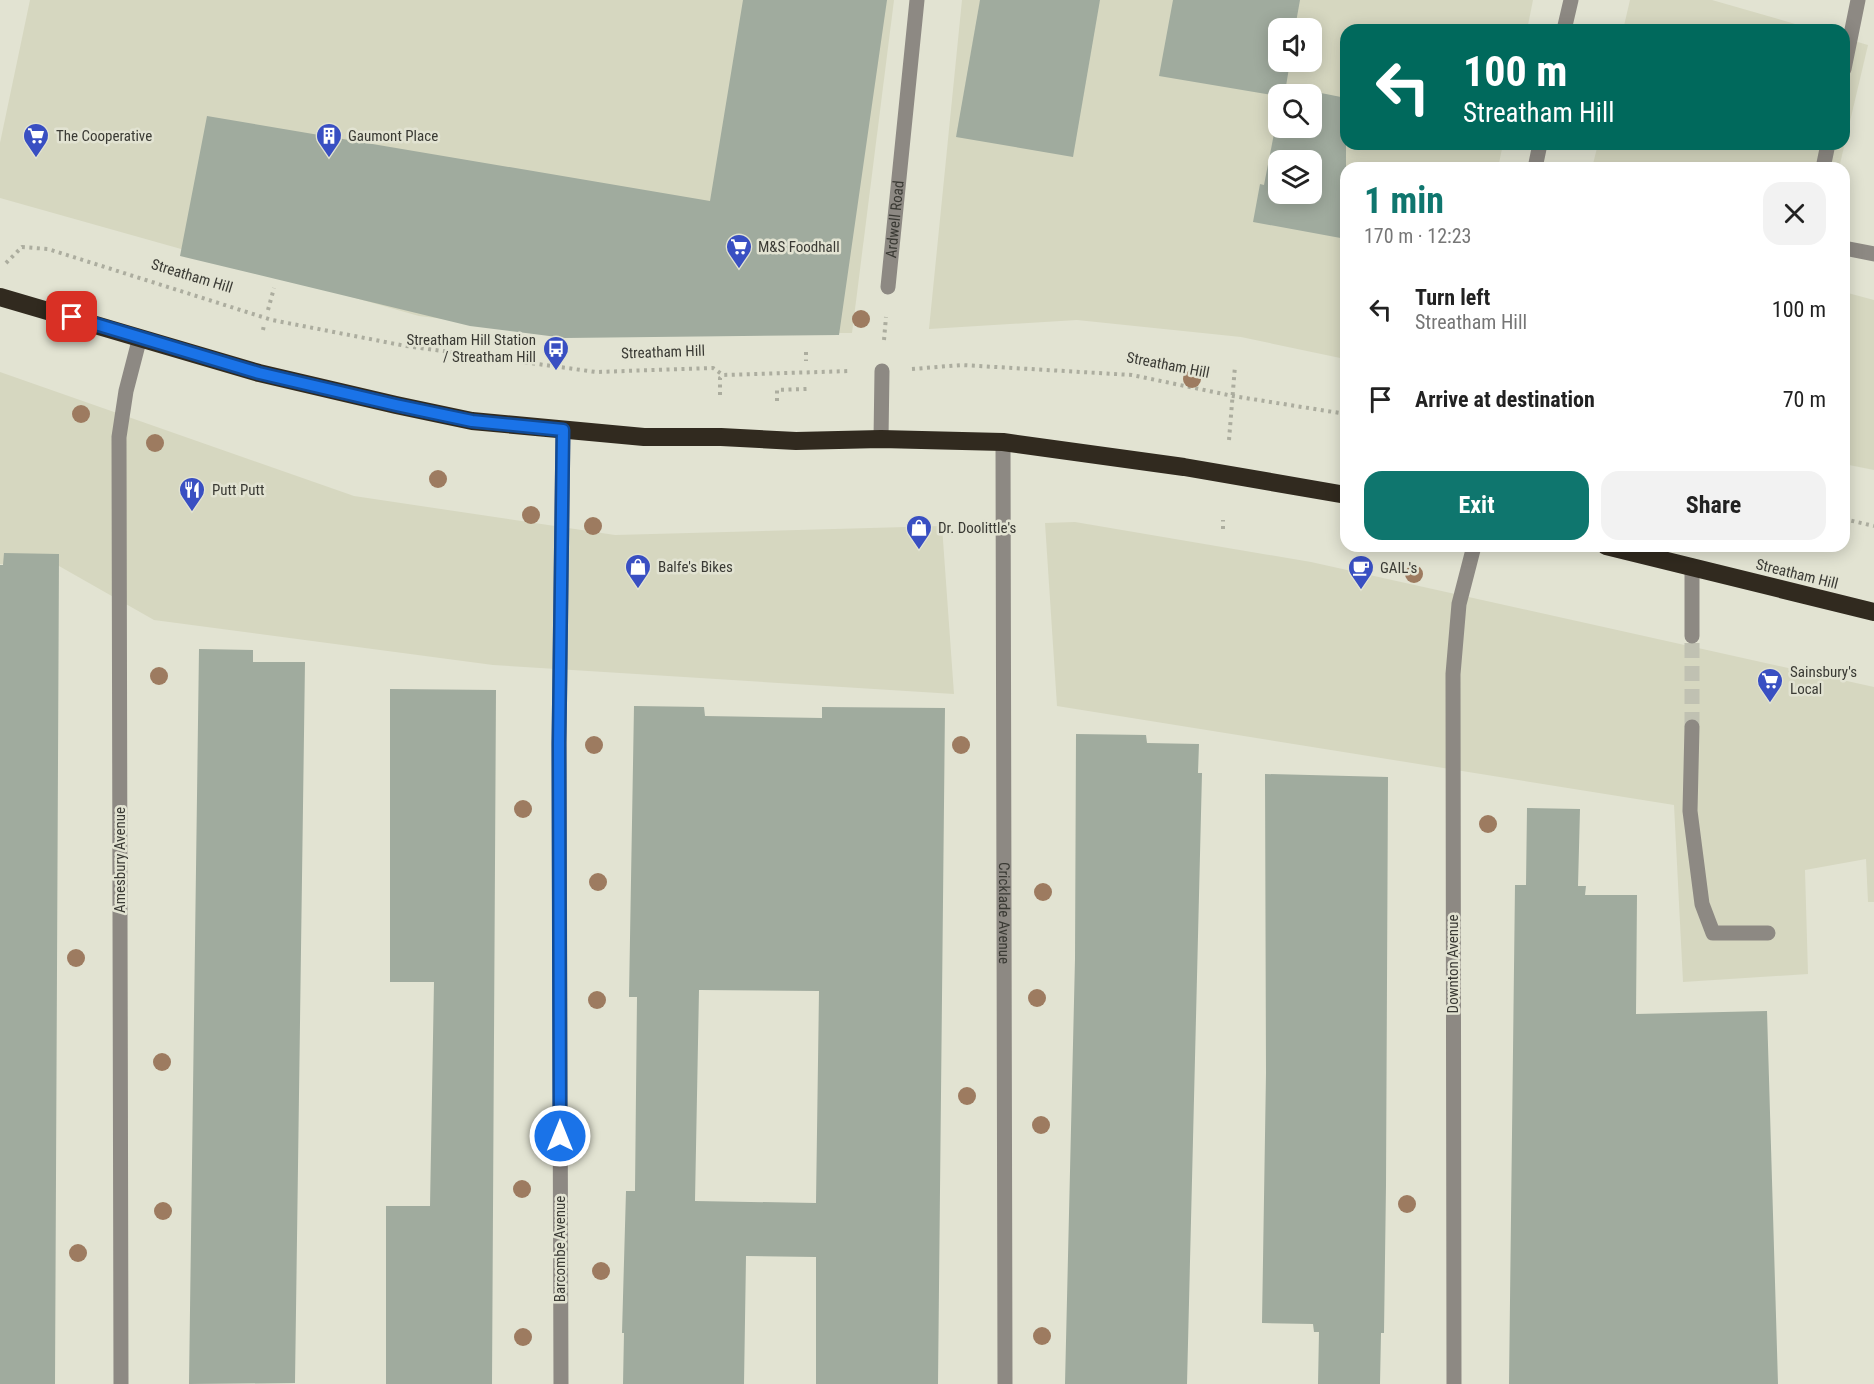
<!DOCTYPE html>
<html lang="en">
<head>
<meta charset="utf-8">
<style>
  :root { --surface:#fff; --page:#f2f2f2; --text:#222; --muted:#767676; --accent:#0f766e }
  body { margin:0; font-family:"Roboto Condensed",sans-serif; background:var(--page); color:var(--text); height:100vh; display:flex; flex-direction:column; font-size:22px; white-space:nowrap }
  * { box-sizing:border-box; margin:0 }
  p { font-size:20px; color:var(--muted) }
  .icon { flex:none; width:33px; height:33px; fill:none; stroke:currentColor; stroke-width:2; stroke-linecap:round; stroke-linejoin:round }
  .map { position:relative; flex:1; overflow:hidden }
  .sheet { position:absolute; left:1340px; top:162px; width:510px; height:390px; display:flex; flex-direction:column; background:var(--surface); border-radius:18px; box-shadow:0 3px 15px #0003 }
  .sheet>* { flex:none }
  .banner { position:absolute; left:1340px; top:24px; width:510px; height:126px; border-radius:18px; box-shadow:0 3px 15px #0003; background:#00695c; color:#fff; overflow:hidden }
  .buttons { position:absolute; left:1268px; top:18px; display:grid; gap:12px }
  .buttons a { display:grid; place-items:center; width:54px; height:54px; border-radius:12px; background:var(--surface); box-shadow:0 3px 15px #0003; font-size:30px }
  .pin { position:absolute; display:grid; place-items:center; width:51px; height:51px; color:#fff; margin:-26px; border-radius:12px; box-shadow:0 3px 9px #0006 }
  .me { position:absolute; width:66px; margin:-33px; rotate:0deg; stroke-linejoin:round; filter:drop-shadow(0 0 4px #0008) }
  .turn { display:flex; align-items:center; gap:21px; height:126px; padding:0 24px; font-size:27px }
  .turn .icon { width:78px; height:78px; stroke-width:2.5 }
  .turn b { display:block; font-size:42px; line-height:51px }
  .round { display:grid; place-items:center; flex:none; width:63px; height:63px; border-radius:18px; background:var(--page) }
  .head { display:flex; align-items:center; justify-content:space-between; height:102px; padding:0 24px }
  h1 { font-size:36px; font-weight:700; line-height:45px; color:var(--accent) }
  .primary-button { display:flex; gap:12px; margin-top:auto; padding:12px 24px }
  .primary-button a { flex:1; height:69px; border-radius:18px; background:var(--accent); color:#fff; font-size:24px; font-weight:700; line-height:69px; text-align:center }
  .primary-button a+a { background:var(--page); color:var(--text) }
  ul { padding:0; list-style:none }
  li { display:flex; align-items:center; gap:18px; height:90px; padding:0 24px }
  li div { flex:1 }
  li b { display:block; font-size:22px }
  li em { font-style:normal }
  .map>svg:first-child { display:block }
  .built { fill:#d6d7c0; fill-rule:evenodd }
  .building { fill:#a0ab9e; fill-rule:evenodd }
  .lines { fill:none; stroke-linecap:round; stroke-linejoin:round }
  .minor-tunnel { stroke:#c0c1b2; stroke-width:15; stroke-dasharray:15 8; stroke-linecap:butt }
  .path { stroke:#acad9f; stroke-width:4; stroke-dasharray:3 4.5; stroke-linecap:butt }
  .minor { stroke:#8d8983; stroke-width:15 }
  .highway { stroke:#312a1f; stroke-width:18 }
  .tree { fill:#9d7b60 }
  .route-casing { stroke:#114b97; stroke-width:15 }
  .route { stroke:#1a73e8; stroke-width:10 }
  .labels { text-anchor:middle; stroke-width:5; stroke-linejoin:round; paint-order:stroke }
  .poi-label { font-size:15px; fill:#3a3a34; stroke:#e2e3d2; text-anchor:start }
  .street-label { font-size:15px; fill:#3a3a34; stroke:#e2e3d2 }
</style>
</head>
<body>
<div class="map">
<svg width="1874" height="1384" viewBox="0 0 1874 1384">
  <rect width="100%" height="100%" fill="#e2e3d2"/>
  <g class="built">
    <polygon points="30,0 894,0 852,333 555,332 419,316 0,198 0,143"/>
    <path d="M962 0H1533L1527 30H1346V144H1503L1498 168H1346L1345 359 1241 337 1077 320 929 329ZM1278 28H1311V62H1278ZM1278 94H1311V128H1278ZM1278 160H1311V194H1278Z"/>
    <polygon points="1630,0 1712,0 1816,30 1623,30"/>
    <polygon points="1844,38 1868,45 1839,168 1592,168 1598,144 1844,144"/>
    <polygon points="1844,292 1874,300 1874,470 1844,464"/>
    <polygon points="0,372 354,496 615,535 942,526 954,694 493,665 154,620 59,566 0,564"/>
    <polygon points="1075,522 1311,562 1874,687 1874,902 1868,902 1866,859 1805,870 1808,974 1683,982 1674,805 1057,706 1045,523"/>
  </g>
  <g class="building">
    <polygon points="743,0 887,0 839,335 565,338 470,326 180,256 207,116 710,201"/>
    <polygon points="980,0 1100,0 1073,157 956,137"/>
    <path d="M1173 0H1300L1295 28H1278V62H1290L1286 86 1346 98V239L1253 222 1260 184 1264 185 1278 113V128H1311V94H1278V96L1159 76ZM1278 160H1311V194H1278Z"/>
    <polygon points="4,553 59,554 55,1384 0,1384 0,565 3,565"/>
    <polygon points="199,649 253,650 253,662 305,662 295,1383 189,1384"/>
    <polygon points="390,689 496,690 492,1384 386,1384 386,1206 430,1206 434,982 390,982"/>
    <path d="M634 706 704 707 705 716 822 718V707L945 708 938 1384H816V1257L746 1256 744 1384H623L624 1333H622L623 1297 626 1191H635L637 997H629ZM699 990 819 991 816 1203 695 1201Z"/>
    <polygon points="1076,734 1146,735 1147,743 1199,744 1198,773 1202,773 1187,1384 1065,1384 1075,959"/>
    <polygon points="1265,774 1388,777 1386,1185 1384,1333 1381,1333 1380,1384 1318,1384 1319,1332 1314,1332 1313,1324 1262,1323 1266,1073"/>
    <polygon points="1527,808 1580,809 1578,886 1586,886 1585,895 1637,895 1636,1014 1767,1011 1778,1384 1509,1384 1515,885 1526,885"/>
  </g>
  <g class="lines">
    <polyline class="minor-tunnel" points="1692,727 1692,636"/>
    <g class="path">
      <polyline points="6,263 22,247 48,249 272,320 406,346 596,372 713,368 723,375 851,371"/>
      <polyline points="268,310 274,288"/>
      <polyline points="263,330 264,325"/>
      <polyline points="884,340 886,317"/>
      <polyline points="806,352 806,361"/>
      <polyline points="912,369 962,365 1132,375 1233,396 1346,414"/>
      <polyline points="720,395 720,378 723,375"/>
      <polyline points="777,401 777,390 807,389 807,385"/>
      <polyline points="1229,440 1235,366"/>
      <polyline points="1844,519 1874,526"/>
      <polyline points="1223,529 1223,520"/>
    </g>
    <g class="minor">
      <polyline points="1564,30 1571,0"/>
      <polyline points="1844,69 1858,0"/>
      <polyline points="1535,168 1540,144"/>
      <polyline points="1823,168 1828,144"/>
      <polyline points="1844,248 1874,254"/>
      <path id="s1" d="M888 287 917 0"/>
      <polyline points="881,439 882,371"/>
      <path id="s2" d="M1003 442 1005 1384"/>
      <polyline points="1692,566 1692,636"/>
      <polyline points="1692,727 1690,811 1702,904 1713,933 1768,933"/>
      <polyline points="121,1384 119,437 126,391 140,337"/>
      <polyline points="561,1384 559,743 563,430"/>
      <polyline points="1454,1384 1453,674 1459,604 1474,546"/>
    </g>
    <g class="highway">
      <polyline points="0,297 259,373 396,405 472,421 644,437 721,437 796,441 881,439 1003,442 1184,467 1346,495"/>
      <polyline points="1606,546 1874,612"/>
    </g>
  </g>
  <g class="tree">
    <circle cx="861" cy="319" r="9"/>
    <circle cx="1192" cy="379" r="9"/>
    <circle cx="81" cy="414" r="9"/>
    <circle cx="155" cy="443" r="9"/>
    <circle cx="438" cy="479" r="9"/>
    <circle cx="531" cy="515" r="9"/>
    <circle cx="593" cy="526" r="9"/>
    <circle cx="1414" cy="574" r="9"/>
    <circle cx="159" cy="676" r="9"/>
    <circle cx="594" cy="745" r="9"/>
    <circle cx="961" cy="745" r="9"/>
    <circle cx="523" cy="809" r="9"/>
    <circle cx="1488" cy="824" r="9"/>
    <circle cx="598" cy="882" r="9"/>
    <circle cx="1043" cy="892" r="9"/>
    <circle cx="76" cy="958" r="9"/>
    <circle cx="1037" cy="998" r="9"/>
    <circle cx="597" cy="1000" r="9"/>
    <circle cx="162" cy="1062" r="9"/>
    <circle cx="967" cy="1096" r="9"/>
    <circle cx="1041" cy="1125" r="9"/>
    <circle cx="522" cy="1189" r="9"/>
    <circle cx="1407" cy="1204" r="9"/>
    <circle cx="163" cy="1211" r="9"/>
    <circle cx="78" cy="1253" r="9"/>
    <circle cx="601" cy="1271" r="9"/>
    <circle cx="1042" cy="1336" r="9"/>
    <circle cx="523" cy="1337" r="9"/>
  </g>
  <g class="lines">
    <defs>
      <polyline id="route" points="72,317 259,373 396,405 472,421 563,430 559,743 560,1136"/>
    </defs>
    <use href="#route" class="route-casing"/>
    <use href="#route" class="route"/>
  </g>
  <defs>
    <symbol id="supermarket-pin" viewBox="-11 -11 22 30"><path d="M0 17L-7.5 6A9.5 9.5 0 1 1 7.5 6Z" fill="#394fc2" stroke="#e2e3d2"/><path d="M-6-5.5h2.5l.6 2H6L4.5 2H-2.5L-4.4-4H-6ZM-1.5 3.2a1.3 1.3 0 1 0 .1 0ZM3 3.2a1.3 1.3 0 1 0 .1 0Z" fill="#fff"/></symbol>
    <symbol id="building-pin" viewBox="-11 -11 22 30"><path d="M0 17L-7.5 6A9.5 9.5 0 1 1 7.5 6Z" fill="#394fc2" stroke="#e2e3d2"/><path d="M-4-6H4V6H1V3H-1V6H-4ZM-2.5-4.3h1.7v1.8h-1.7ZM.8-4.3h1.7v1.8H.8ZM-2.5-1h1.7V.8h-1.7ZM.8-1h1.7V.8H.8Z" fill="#fff"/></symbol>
    <symbol id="bus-pin" viewBox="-11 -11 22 30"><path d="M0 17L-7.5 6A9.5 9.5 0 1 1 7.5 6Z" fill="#394fc2" stroke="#e2e3d2"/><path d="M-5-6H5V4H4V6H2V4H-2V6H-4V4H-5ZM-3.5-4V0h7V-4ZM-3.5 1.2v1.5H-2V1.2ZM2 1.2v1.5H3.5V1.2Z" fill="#fff"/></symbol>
    <symbol id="restaurant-pin" viewBox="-11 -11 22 30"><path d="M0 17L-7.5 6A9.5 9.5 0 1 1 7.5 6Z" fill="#394fc2" stroke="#e2e3d2"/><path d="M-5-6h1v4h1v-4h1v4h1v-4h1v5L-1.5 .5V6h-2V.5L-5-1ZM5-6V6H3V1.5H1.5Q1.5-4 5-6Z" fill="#fff"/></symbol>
    <symbol id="shop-pin" viewBox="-11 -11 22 30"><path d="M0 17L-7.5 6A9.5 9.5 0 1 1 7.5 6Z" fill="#394fc2" stroke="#e2e3d2"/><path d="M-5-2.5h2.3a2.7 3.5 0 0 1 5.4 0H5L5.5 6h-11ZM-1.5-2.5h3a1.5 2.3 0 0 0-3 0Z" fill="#fff"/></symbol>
    <symbol id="cafe-pin" viewBox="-11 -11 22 30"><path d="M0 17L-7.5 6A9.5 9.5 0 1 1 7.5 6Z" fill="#394fc2" stroke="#e2e3d2"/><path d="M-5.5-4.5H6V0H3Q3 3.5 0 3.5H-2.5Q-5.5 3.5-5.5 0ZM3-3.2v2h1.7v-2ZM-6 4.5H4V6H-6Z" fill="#fff"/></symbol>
  </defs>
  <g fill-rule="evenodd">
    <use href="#supermarket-pin" x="21" y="121" width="30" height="40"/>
    <use href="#building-pin" x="314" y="121" width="30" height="40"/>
    <use href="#supermarket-pin" x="724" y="232" width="30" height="40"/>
    <use href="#bus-pin" x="541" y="334" width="30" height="40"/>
    <use href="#restaurant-pin" x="177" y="475" width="30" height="40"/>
    <use href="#shop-pin" x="904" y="513" width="30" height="40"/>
    <use href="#shop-pin" x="623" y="552" width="30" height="40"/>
    <use href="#cafe-pin" x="1346" y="553" width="30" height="40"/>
    <use href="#supermarket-pin" x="1755" y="666" width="30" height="40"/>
  </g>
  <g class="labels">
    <g class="poi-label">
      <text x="56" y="141">The Cooperative</text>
      <text x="348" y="141">Gaumont Place</text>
      <text x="758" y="252">M&amp;S Foodhall</text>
      <text x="536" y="345" text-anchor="end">Streatham Hill Station<tspan x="536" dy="17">/ Streatham Hill</tspan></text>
      <text x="212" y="495">Putt Putt</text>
      <text x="938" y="533">Dr. Doolittle's</text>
      <text x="658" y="572">Balfe's Bikes</text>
      <text x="1380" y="573">GAIL's</text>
      <text x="1790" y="677">Sainsbury's<tspan x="1790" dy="17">Local</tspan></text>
    </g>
    <g class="street-label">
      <text dy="5" stroke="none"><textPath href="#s1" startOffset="68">Ardwell Road</textPath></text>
      <text transform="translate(192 276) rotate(17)" y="5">Streatham Hill</text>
      <text transform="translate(663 352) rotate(-2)" y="5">Streatham Hill</text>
      <text transform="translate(1168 365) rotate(11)" y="5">Streatham Hill</text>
      <text transform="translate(1797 574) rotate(14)" y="5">Streatham Hill</text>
      <text transform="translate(120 860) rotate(-90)" y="5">Amesbury Avenue</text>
      <text dy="5" stroke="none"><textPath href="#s2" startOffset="471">Cricklade Avenue</textPath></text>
      <text transform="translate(1453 964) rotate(-90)" y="5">Downton Avenue</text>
      <text transform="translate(560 1249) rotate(-90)" y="5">Barcombe Avenue</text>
    </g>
  </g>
</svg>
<div class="buttons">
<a><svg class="icon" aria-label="sound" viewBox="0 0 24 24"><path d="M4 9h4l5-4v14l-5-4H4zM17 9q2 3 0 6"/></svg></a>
<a><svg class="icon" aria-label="search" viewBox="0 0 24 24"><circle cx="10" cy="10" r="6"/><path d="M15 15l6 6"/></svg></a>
<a><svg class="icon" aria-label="layers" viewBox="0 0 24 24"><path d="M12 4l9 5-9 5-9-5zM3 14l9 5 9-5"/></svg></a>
</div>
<div class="pin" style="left:72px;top:317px;background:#d93025"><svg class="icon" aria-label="arrive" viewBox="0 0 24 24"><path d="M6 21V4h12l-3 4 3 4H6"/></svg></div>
<svg class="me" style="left:560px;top:1136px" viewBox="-20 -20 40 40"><circle r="17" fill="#1a73e8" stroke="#fff" stroke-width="3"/><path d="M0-11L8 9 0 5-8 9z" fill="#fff"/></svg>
<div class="banner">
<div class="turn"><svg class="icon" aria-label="left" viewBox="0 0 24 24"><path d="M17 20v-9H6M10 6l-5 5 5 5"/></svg><div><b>100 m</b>Streatham Hill</div></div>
</div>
<section class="sheet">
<div class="head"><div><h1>1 min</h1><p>170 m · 12:23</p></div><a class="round"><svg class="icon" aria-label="close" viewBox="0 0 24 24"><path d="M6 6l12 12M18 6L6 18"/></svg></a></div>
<ul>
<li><svg class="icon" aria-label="left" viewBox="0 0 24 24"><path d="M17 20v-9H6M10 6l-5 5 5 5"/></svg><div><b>Turn left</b><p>Streatham Hill</p></div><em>100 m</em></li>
<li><svg class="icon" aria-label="arrive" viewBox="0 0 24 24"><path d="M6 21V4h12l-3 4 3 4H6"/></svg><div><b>Arrive at destination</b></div><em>70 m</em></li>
</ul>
<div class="primary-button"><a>Exit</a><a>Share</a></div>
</section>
</div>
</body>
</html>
